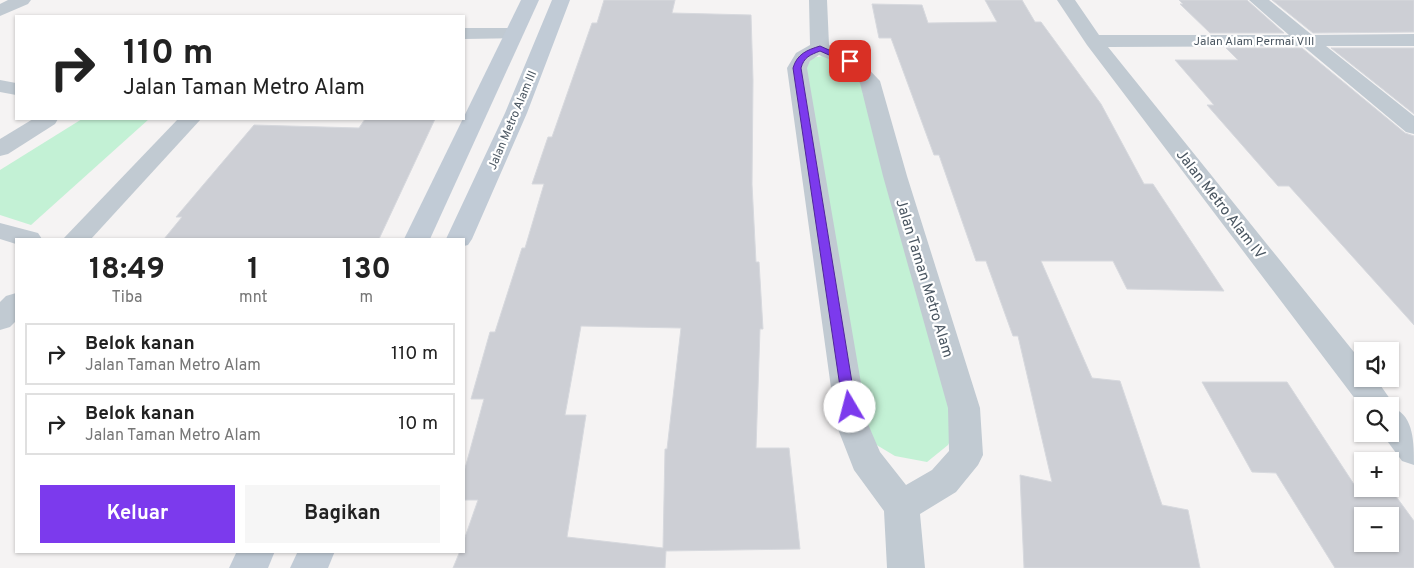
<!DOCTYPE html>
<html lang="id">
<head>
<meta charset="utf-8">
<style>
  :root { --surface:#fff; --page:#f6f6f6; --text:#222; --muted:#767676; --line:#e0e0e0; --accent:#7c3aed }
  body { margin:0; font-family:Overpass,sans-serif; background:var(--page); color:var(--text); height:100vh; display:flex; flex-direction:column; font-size:19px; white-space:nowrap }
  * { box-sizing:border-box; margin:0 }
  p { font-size:16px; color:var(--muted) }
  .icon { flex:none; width:28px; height:28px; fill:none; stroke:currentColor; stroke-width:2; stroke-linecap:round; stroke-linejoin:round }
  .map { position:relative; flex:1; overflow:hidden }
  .details { position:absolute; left:15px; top:238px; width:450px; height:315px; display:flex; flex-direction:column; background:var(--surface); border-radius:0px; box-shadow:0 1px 4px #0004 }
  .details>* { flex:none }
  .banner { position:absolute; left:15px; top:15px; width:450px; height:105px; border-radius:0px; box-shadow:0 1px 4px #0004; background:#fff; color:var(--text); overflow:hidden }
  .controls { position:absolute; left:1354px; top:342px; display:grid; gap:10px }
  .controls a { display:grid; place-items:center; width:45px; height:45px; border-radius:0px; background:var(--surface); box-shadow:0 1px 4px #0004; font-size:25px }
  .pin { position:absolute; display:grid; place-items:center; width:42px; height:42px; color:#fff; margin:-21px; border-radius:10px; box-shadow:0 2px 8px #0006 }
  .me { position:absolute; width:55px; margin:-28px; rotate:352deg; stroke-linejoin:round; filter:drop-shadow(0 0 4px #0008) }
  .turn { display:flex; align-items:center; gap:18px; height:105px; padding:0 25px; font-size:22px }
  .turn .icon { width:65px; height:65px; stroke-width:2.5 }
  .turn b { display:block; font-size:35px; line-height:42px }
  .eta { display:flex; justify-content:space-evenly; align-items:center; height:85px; text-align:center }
  .eta b { font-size:30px; font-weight:700; line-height:35px }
  .cta { display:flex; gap:10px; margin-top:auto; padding:10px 25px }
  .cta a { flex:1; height:58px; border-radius:0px; background:var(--accent); color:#fff; font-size:20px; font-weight:700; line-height:58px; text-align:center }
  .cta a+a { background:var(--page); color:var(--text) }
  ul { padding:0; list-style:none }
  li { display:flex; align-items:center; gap:15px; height:62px; margin:0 10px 8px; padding:0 15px; border:2px solid var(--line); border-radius:0px }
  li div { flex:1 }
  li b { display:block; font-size:19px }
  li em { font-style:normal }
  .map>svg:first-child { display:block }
  .green { fill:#c3f1d5 }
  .building { fill:#cdcfd5; stroke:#d7d9de; fill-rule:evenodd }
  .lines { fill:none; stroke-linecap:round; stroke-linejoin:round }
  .street { fill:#c1cad2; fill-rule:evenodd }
  .secondary { fill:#c1cbd6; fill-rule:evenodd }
  .route { fill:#7c3aed; stroke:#51269a }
  .labels { text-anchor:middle; stroke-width:4.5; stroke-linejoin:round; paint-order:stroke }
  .far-street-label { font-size:12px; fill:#4a5661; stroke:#fff }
  .street-label { font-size:15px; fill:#4a5661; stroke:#fff }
</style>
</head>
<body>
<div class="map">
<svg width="1414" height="568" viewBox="0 0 1414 568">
  <rect width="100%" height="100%" fill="#f5f3f3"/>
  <g class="green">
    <polygon points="828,55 848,63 859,76 959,424 948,445 927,462 895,456 870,441 804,71 812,58"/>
    <polygon points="82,119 149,119 31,225 0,215 0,170"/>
  </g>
  <g class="building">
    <path d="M604 0H675L672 13 751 15 753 80 752 184 756 262H759L763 329H760L756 448H789L800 549 666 551 665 568H453L460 551H464V540L478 500H464V472L484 399H471L490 332H495L522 248H525L544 184H532L548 137H552L592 23H597ZM581 326 681 328 667 449H665L663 548 567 537 586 415H565Z"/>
    <polygon points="985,0 1022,0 1035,22 1041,22 1101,104 1144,184 1153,184 1224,291 1127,289 1113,261 1041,261 1092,378 1120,381 1162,505 1188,510 1200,568 1024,568 1020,475 1052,482 1018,336 1013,336 986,261 976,261 939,155 934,155 891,38 879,38 872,4 922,5 928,23 997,22"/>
    <polygon points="1179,0 1247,0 1284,33 1210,33 1180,4 1183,4"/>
    <polygon points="1272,0 1414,0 1414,32 1313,33"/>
    <polygon points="1226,48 1302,48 1405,133 1414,136 1414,325 1289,186 1278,186 1207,105 1214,105 1175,60 1238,60"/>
    <polygon points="1331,48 1414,48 1414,114"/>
    <polygon points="365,119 435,119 379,239 164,239 182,217 176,217 254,125 359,128"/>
    <path d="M1202 382H1287L1361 495H1395L1414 521V568H1335L1276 473 1252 472ZM1362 516H1390V544H1362Z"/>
  </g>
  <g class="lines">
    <g class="street">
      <polygon points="8,0 31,0 28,4 0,16 0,4"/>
      <path d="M809 0H827L829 45 857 57 880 81 907 176 980 408 983 455 978 465 956 492 920 514 925 568H887L884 511 854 470 836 424 787 68 796 53 810 45ZM819 55 843 65 860 83 883 176 948 408 949 451 932 470 906 485 880 452 868 424 807 68 810 61Z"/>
      <path d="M1057 0H1075L1099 35H1289L1249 0H1269L1312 35 1414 34V46H1326L1414 116V134L1406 132 1303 46 1108 47 1362 362V379H1376L1395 406 1394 408C1414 417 1414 443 1414 465L1402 461 1382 434H1390V406H1362V408L1087 45Z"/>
      <polygon points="513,28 520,30 522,34 520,38 464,39 464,28"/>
      <polygon points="0,80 16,83 16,95 0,92"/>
      <polygon points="33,119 58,119 55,124 8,154 0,156 0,139"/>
      <polygon points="178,119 201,119 91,239 63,239"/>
      <polygon points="0,223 38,233 42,239 16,239 16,244 0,239"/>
      <polygon points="16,293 16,321 10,327 0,330 0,302 6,296"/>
    </g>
    <g class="secondary">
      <polygon points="521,0 539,0 430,239 404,239"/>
      <polygon points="552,0 570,0 527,113 472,239 468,245 464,246 464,239 446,239 505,113"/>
      <polygon points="237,551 275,551 268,568 229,568"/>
      <polygon points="298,551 335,551 328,568 290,568"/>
    </g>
  </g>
  <path class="route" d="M820 46 854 61 847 63 820 51C810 55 804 57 801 68L856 407 855 411 850 412 845 411 843 407 793 68C797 54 807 50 820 46Z"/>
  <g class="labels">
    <g class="far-street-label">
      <text x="1254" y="45">Jalan Alam Permai VIII</text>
      <text transform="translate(512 120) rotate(-67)" y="4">Jalan Metro Alam III</text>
    </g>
    <g class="street-label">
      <text transform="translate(1221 204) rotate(52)" y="5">Jalan Metro Alam IV</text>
      <text transform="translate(925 278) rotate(73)" y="5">Jalan Taman Metro Alam</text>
    </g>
  </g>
</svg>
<div class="controls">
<a><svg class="icon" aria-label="sound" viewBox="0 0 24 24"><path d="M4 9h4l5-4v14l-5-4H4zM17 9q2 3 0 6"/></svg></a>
<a><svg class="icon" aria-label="search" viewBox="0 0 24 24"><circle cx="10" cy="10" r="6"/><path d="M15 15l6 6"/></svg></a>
<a>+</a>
<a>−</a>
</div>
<div class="pin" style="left:850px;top:61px;background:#d93025"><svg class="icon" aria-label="arrive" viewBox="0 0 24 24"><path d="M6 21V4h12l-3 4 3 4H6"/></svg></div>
<svg class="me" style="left:850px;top:407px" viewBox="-20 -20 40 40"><circle r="19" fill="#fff"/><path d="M0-13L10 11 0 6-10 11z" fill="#7c3aed"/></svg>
<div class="banner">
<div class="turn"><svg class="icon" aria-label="right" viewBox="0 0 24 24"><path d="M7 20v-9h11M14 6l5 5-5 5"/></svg><div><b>110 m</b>Jalan Taman Metro Alam</div></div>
</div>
<section class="details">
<div class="eta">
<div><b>18:49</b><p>Tiba</p></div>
<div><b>1</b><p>mnt</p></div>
<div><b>130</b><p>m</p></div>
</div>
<ul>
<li><svg class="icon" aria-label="right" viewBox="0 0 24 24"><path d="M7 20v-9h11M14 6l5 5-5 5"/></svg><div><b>Belok kanan</b><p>Jalan Taman Metro Alam</p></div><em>110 m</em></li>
<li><svg class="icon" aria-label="right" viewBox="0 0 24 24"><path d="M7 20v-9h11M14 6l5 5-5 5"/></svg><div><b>Belok kanan</b><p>Jalan Taman Metro Alam</p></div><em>10 m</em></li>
</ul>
<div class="cta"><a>Keluar</a><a>Bagikan</a></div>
</section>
</div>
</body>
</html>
